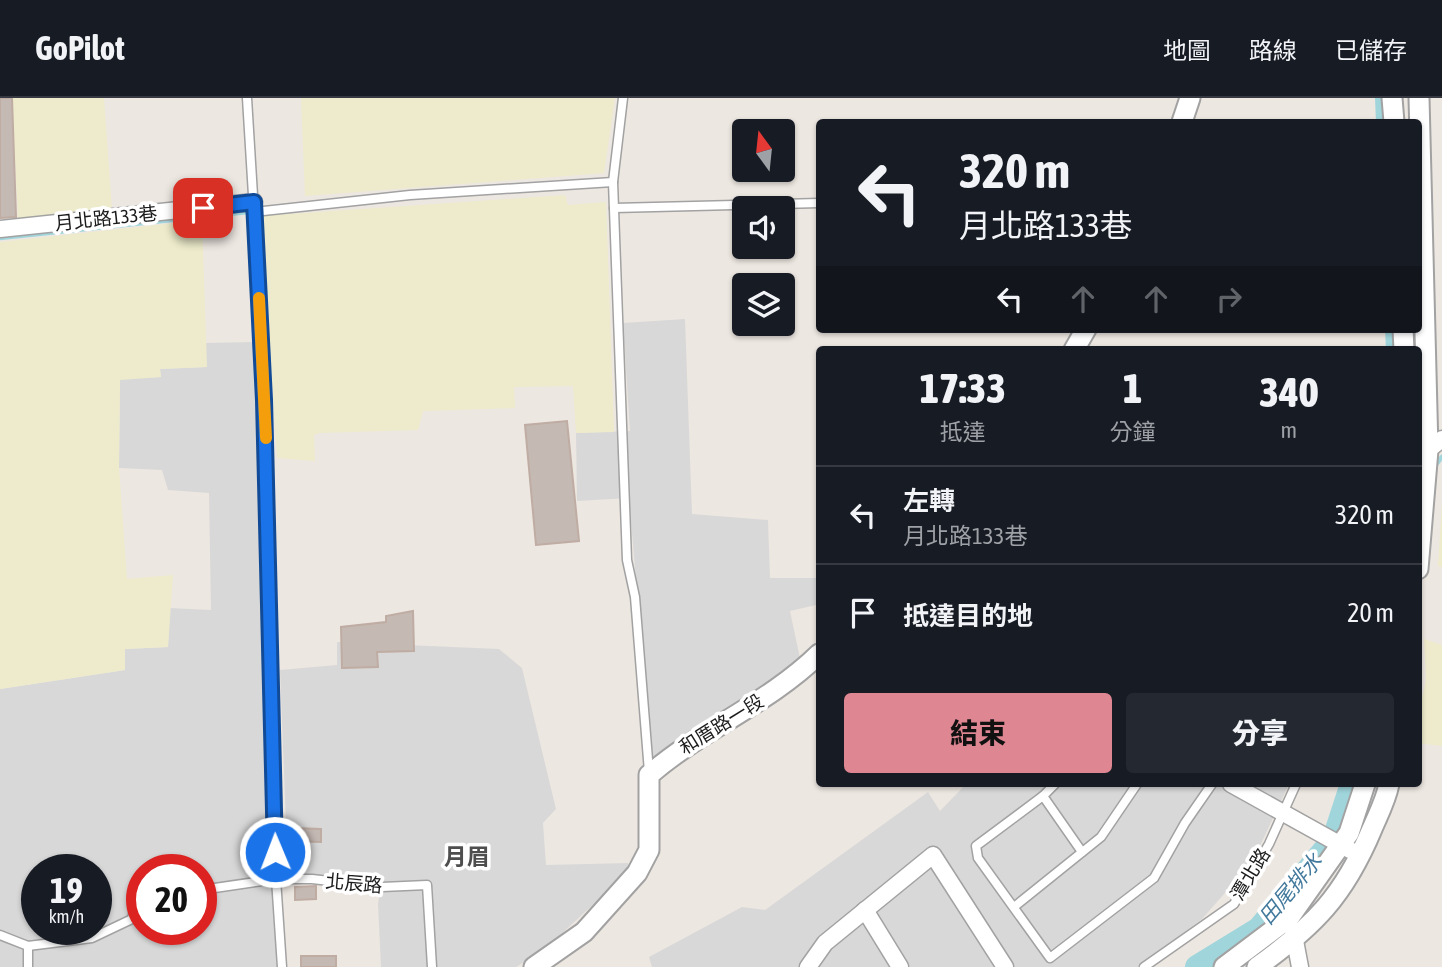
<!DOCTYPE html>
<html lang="zh-TW">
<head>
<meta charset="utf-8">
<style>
  :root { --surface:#171b24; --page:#242831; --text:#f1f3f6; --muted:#9ea1a6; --line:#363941; --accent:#de8692 }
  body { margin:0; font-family:"Asap Condensed","Noto Sans TC",sans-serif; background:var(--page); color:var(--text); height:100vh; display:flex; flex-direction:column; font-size:26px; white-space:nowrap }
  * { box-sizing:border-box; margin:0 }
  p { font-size:23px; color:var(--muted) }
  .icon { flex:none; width:38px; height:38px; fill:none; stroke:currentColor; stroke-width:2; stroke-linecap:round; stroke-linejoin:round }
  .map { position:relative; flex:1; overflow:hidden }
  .details { position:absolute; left:816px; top:248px; width:606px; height:441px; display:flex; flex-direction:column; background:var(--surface); border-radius:7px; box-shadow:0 2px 5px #0004 }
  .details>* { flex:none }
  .guide { position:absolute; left:816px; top:21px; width:606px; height:214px; border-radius:7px; box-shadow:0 2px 5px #0004; background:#171b24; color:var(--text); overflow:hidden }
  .needle { width:46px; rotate:345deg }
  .controls { position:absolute; left:732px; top:21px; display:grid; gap:14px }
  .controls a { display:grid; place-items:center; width:63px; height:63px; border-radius:7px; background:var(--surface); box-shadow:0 2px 5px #0004; font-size:35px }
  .speed { position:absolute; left:21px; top:756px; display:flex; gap:14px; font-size:35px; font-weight:700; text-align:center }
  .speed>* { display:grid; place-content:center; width:91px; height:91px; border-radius:50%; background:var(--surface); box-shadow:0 2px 5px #0004; line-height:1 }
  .speed small { font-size:18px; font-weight:400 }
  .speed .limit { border:10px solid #d22; background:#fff; color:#111 }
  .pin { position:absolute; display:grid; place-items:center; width:60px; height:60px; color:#fff; margin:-30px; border-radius:14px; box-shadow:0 4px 10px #0006 }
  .me { position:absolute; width:77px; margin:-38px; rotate:359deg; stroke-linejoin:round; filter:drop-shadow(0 0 5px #0008) }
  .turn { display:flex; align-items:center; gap:24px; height:147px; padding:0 28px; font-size:32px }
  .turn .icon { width:91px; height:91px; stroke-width:2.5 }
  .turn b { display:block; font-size:49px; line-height:60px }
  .lanes { display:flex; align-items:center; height:66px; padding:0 28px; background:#0003; justify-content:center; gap:35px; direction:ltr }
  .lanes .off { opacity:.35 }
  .eta { display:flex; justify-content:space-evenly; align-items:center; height:119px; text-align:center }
  .eta b { font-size:42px; font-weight:800; line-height:49px }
  .primary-button { display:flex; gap:14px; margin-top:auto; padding:14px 28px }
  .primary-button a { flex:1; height:80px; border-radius:7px; background:var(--accent); color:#111; font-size:28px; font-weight:800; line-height:80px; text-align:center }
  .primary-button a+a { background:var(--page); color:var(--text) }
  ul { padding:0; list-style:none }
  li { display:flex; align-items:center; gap:21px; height:98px; padding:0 28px; border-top:2px solid var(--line) }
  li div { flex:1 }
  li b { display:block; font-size:26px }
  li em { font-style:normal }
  header { display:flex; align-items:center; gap:42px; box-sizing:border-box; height:98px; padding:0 35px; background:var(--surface); border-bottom:2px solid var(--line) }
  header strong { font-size:33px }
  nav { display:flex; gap:38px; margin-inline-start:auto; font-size:24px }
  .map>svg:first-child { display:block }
  .residential { fill:#d9d8d8; fill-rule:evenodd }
  .farmland { fill:#edebcb }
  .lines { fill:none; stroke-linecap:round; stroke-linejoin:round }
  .stream { stroke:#a0d5dc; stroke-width:4.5 }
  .canal { stroke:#a0d5dc; stroke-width:14 }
  .river { stroke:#a0d5dc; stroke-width:24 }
  .building { fill:#c5b9b4; stroke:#bfaca3; stroke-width:2 }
  .service-casing { stroke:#a2a2a2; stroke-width:11 }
  .minor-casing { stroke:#a2a2a2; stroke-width:19 }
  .tertiary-casing { stroke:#a2a2a2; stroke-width:23 }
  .service { stroke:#fff; stroke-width:8 }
  .minor { stroke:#fff; stroke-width:16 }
  .tertiary { stroke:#fff; stroke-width:19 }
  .route-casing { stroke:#114b97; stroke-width:18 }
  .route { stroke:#1a73e8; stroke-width:12 }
  .slow { stroke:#f59e0b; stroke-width:12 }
  .labels { text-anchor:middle; stroke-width:7; stroke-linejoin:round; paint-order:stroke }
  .street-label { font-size:19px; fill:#1b1b1b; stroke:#fff }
  .water-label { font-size:21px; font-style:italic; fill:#42799c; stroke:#fff }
  .quarter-label { font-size:23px; font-weight:bold; fill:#4e4e4e; stroke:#fff }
</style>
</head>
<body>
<header>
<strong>GoPilot</strong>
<nav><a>地圖</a><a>路線</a><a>已儲存</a></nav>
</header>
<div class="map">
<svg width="1442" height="869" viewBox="0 0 1442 869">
  <rect width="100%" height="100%" fill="#ede7e1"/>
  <g class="residential">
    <polygon points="685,221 692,416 768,422 770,480 819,480 819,510 816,507 790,513 801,565 658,663 651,657 629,400 577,403 576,335 630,333 623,225"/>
    <path d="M256 244 265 583 278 869H0V591L125 572V551L168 549 170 510 211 512 209 395 168 392 162 372 119 370 120 281 161 279 160 271 206 269V245ZM37 772H96V831H37ZM142 772H201V831H142Z"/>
    <polygon points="337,544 499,551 522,570 556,711 543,725 546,767 628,765 628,774 543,853 516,869 381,869 378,806 381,784 288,776 280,572 337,567"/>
    <polygon points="966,686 1289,686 1253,763 1202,821 1139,869 652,869 649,859 742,809 765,812 928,694 940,713"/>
  </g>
  <g class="farmland">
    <polygon points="12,0 104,0 112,112 18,121"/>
    <polygon points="301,0 615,0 604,75 305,98"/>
    <polygon points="565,97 568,107 606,104 614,334 576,335 573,288 514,289 515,310 423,313 418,332 319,335 314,337 315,363 277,360 261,118"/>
    <polygon points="202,122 207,269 160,271 161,279 120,282 119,370 127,481 173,477 168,549 125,551 125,572 0,591 0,144"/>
    <polygon points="1442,405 1442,469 1438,468"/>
    <polygon points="1424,541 1442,547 1442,648 1418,645 1418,620 1426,581"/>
  </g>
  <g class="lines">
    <g class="stream">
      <polyline points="0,140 248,114"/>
      <polyline points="1434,369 1442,359"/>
    </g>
    <g class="canal">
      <polyline points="1382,0 1383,24"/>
      <polyline points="1392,231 1393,252"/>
    </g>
    <polyline class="river" points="1197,869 1259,831 1334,741 1352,686"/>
  </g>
  <g class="building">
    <polygon points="0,0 12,0 16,119 0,120"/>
    <polygon points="567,323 579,443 536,447 525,327"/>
    <polygon points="413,513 414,553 377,554 378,569 342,570 341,529 386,524 386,518"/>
    <polygon points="294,730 321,731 321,744 294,743"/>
    <polygon points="316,788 316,801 295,802 295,789"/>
    <rect x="301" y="858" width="35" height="11"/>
  </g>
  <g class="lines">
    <defs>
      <g id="service">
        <polyline points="247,0 264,276 276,781 282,869"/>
        <polyline points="623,0 613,84 627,462 635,499 649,674"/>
        <polyline points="614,110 819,105"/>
        <polyline points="254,114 410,97 613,84"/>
        <polyline points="1055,686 1043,698 976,748 978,760 1050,860 1154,780 1185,725 1212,686"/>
        <polyline points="1043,698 1082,754"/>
        <polyline points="201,792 276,781 312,781 382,789 427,787 432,869"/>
        <polyline points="1014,809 1101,739 1137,686"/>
        <polyline points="0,837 28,848 92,840 132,821 137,798 142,798"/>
        <polyline points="28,848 28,869"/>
        <polyline points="1144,869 1234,806 1269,746 1296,686"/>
      </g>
      <g id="minor">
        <polyline points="0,131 254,104"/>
        <polyline points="1418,352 1428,352 1442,341"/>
        <polyline points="1231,686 1350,752"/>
        <polyline points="865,812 900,869"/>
        <polyline points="1293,832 1300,869"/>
        <polyline points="808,869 825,845 933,757 1005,869"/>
      </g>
      <g id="tertiary">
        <polyline points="1392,0 1394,24"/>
        <polyline points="1182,24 1190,0"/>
        <polyline points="1403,231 1404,252"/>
        <polyline points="1074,252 1086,231"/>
        <polyline points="1418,471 1428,352 1419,0"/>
        <path d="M534 869 584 834 637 775 649 752V677C702 631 769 605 819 556"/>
        <polyline points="1224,869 1289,820 1349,735 1365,686"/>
        <path d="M1257 869C1314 828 1344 798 1372 731 1378 717 1386 702 1389 686"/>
      </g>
    </defs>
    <use href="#service" class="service-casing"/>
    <use href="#minor" class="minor-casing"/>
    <use href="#tertiary" class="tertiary-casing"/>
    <use href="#service" class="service"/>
    <use href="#minor" class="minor"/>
    <use href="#tertiary" class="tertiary"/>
  </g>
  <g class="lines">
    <defs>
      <polyline id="route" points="203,110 254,104 264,302 275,754"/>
    </defs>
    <use href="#route" class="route-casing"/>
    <use href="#route" class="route"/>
    <polyline class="slow" points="259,200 266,340"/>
  </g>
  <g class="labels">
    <g class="street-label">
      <text transform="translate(106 120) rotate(-6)" y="7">月北路133巷</text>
      <text transform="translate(721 626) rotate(-32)" y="7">和厝路一段</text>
      <text transform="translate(1250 776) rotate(-59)" y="7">潭北路</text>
      <text transform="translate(354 785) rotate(5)" y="7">北辰路</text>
    </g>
    <g class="water-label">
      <text transform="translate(1291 791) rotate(-50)" y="7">田尾排水</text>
    </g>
    <g class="quarter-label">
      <text x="467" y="767">月眉</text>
    </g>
  </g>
</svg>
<div class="controls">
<a><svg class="needle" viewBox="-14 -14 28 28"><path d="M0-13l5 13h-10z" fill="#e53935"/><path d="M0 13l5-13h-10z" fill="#9ea1a6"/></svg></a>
<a><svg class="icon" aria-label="sound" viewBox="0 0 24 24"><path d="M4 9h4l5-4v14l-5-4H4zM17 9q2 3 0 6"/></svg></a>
<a><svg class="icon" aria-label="layers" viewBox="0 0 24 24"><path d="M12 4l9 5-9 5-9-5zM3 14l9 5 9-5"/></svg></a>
</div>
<div class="speed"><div>19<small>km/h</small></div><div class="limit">20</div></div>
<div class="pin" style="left:203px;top:110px;background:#d93025"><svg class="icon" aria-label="arrive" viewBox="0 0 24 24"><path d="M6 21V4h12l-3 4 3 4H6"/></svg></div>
<svg class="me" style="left:275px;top:754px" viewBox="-20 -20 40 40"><circle r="17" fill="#1a73e8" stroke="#fff" stroke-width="3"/><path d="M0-11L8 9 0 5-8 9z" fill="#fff"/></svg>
<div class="guide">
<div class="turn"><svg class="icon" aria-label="left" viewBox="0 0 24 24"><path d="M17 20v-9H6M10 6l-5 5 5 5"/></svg><div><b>320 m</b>月北路133巷</div></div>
<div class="lanes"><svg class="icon" aria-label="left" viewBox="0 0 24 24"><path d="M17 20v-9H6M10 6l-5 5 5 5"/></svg><svg class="icon off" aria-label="ahead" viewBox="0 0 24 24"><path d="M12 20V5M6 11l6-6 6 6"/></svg><svg class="icon off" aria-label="ahead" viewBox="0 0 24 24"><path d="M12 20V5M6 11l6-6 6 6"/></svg><svg class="icon off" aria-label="right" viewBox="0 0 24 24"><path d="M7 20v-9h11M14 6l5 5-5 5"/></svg></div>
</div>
<section class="details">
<div class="eta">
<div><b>17:33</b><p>抵達</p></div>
<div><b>1</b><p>分鐘</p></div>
<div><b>340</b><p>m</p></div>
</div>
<ul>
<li><svg class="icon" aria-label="left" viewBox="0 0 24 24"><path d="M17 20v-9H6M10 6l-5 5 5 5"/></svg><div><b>左轉</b><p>月北路133巷</p></div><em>320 m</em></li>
<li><svg class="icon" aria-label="arrive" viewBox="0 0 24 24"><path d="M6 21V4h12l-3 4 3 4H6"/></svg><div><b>抵達目的地</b></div><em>20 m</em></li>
</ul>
<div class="primary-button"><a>結束</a><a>分享</a></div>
</section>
</div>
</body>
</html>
